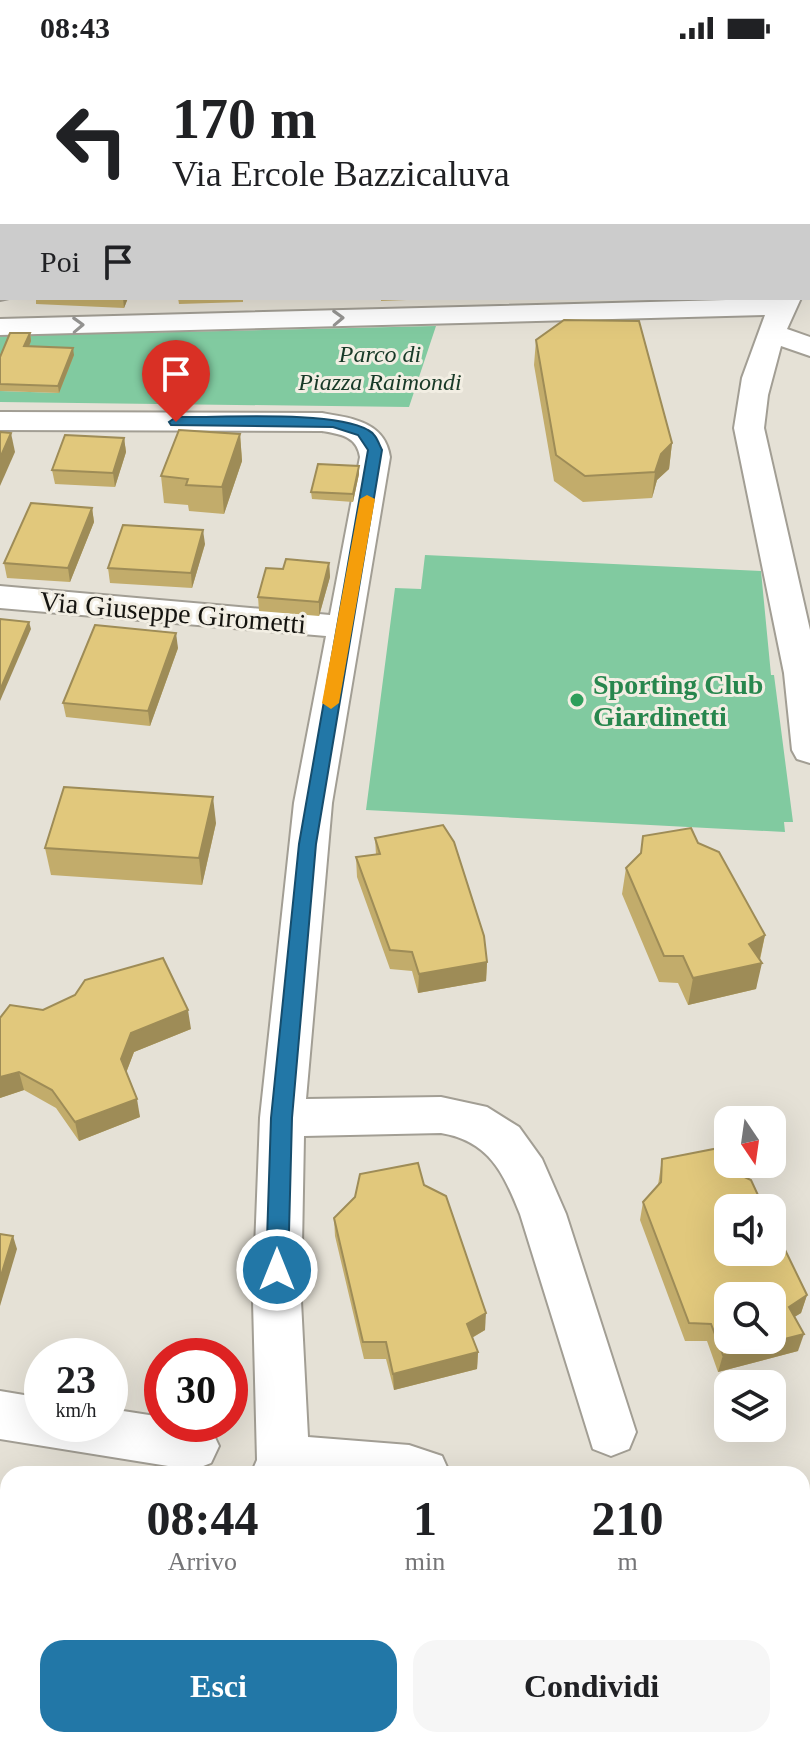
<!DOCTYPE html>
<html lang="it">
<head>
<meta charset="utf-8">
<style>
  :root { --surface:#fff; --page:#f6f6f6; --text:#202124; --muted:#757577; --accent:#2277a7 }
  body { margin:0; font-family:Georgia,serif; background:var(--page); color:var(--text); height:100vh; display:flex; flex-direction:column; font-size:30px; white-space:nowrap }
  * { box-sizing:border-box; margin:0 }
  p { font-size:26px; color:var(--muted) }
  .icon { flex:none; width:44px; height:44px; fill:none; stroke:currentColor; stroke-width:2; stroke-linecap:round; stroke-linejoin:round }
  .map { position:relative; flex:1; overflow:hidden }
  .panel { position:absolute; left:0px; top:1410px; width:810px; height:282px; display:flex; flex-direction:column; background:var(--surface); border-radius:24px 24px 0 0; box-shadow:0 8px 32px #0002 }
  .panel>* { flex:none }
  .hud { position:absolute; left:0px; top:0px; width:810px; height:244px; box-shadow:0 8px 32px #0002; background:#fff; color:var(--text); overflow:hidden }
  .needle { width:52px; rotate:167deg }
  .tools { position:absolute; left:714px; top:1050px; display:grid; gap:16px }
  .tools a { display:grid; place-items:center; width:72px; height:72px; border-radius:16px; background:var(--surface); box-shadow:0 8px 32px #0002; font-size:40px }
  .speed { position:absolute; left:24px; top:1282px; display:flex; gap:16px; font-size:40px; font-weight:700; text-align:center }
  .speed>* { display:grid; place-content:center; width:104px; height:104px; border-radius:50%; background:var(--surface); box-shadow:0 8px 32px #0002; line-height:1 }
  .speed small { font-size:20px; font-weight:400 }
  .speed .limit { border:12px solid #d22; background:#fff; color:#111 }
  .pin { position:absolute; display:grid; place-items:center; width:68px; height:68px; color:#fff; margin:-82px -34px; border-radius:50% 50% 50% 0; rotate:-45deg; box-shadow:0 0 8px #0007 }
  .pin .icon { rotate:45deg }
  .me { position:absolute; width:88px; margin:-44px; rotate:0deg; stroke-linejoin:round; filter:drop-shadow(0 0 6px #0008) }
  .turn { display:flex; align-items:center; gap:28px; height:168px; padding:0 40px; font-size:36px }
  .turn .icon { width:104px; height:104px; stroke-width:2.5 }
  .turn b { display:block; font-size:56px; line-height:68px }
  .then { display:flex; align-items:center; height:76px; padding:0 40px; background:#0003; gap:16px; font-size:30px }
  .eta { display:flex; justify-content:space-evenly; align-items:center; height:136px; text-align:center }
  .eta b { font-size:48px; font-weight:700; line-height:56px }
  .button { display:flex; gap:16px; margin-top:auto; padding:16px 40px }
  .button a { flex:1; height:92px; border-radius:24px; background:var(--accent); color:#fff; font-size:32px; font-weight:700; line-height:92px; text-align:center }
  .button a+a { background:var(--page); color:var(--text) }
  .status { display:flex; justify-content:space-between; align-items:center; height:56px; padding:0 40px; background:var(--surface); direction:ltr }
  .status svg { height:22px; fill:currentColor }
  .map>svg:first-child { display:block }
  .green { fill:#81caa0 }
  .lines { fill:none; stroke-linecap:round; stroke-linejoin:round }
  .street-casing { stroke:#a29e94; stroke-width:4 }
  .street { fill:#fff; fill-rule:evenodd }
  .wall { fill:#c2ac6b }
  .shaded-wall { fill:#9e8c57 }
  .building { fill:#e1c87c; stroke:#9e8c57; stroke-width:2; fill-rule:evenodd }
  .oneway { stroke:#969593 }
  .route { fill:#2277a7; stroke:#164d6d; stroke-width:2 }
  .slow { fill:#f59e0b }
  .leisure-dot { fill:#2e9e5b; stroke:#f2eee3; stroke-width:3 }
  .labels { text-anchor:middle; stroke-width:6; stroke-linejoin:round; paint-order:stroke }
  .far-park-label { font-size:24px; font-style:italic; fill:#173927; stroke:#f2eee3 }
  .street-label { font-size:28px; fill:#151410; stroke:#f2eee3 }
  .leisure-label { font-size:28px; font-weight:bold; fill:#27864d; stroke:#f2eee3; text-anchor:start }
</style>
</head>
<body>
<div class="status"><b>08:43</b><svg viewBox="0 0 49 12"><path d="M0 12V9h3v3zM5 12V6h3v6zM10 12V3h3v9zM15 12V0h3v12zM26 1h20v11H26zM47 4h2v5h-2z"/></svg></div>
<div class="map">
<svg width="810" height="1691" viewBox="0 0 810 1691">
  <rect width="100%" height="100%" fill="#e5e1d6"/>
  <g class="green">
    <polygon points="436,270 409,351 0,346 0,335 59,337 0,312 0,280"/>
    <polygon points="425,499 761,515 771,619 774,619 793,766 784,766 785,776 366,754 395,532 421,533"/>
  </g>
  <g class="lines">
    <defs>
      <g id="street">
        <polygon points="711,0 733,0 734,2 712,2"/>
        <polygon points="0,224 2,242 9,242 0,244"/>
        <polygon points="801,242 787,273 810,281 810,300 781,290 768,339 764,372 810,574 810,707 797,703 792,694 784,617 734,372 742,322 765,259 0,279 0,263"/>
        <path d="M0 356 322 357C352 362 385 366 390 401L332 747 306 1043 441 1041 487 1051 519 1071 542 1103 566 1158 636 1376 629 1393 611 1400 593 1393 520 1158C503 1116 489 1085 441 1077L304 1080 301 1245 308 1381 409 1389 442 1400 450 1418H251L257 1404 253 1245 260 1062 294 747 326 580 0 552V530L330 559 360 401C357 380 340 378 322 375L0 374Z"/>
        <polygon points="0,1335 42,1342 42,1368 110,1368 110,1353 162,1361 162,1368 199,1368 211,1373 219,1390 211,1407 193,1414 0,1383"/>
        <rect x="198" y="1684" width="58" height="7"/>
        <polygon points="532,1684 590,1684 592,1691 534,1691"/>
      </g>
    </defs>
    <use href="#street" class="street-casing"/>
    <use href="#street" class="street"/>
  </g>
  <g class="wall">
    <polygon points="0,0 5,0 5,2 2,2 2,23 0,23"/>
    <polygon points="473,0 549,0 548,2 473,2"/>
    <polygon points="652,0 702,0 701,2 653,2"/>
    <polygon points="756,0 810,0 810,51 808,52 808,2 756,2"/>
    <rect x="0" y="30" width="2" height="55"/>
    <rect x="0" y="89" width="2" height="79"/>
    <polygon points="36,242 128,242 124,252 36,248"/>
    <polygon points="178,242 243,242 243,246 179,248"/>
    <polygon points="261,242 298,242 262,243"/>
    <polygon points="381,242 458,242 381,245"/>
    <polygon points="30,277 31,285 29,290 74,299 59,337 0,335 0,301"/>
    <polygon points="536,284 672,387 669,413 657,424 652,442 583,446 554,425 534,309"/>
    <polygon points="240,378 242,405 224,458 189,455 188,449 164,447 161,420"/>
    <polygon points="124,382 126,396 115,431 55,428 52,414"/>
    <polygon points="359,418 353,446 312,443 311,436"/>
    <polygon points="92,452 94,466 70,526 7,522 4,507"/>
    <polygon points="205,488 192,532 110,527 108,512"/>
    <polygon points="329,507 330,521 319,560 259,555 258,541 283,513"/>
    <polygon points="178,592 150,670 66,661 63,647"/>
    <polygon points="216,767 202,829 51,819 45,792"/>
    <polygon points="375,782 487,906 486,925 418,937 412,915 390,913 357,821 356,801 376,799"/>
    <polygon points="698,787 765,879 760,904 756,933 688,949 678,927 659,926 622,838 626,812"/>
    <polygon points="43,954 191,973 134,996 126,1017 140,1061 79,1085 56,1052 24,1034 0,1042 0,962"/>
    <polygon points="662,1103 727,1113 807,1239 801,1257 794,1261 798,1295 718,1316 707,1285 685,1285 640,1164 643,1146 658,1129"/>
    <polygon points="424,1129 485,1274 472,1282 478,1296 477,1313 394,1334 386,1303 364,1303 335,1180 334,1162"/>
    <polygon points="673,1684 802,1684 810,1691 675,1691"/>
  </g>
  <g class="shaded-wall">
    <polygon points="91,0 109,0 108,2 69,2"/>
    <polygon points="123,242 128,242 124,252"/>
    <polygon points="30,277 31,285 26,298 24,290"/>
    <polygon points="73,292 74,299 59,337 58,330"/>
    <polygon points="11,377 15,396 0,430 0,402"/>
    <polygon points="240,378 242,405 224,458 222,431"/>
    <polygon points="124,382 126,396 115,431 113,417"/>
    <polygon points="672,387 669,413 657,424 652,442 655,416 661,398"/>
    <polygon points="359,410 359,418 353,446 353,438"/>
    <polygon points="92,452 94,466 70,526 68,512"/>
    <polygon points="203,474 205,488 192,532 191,517"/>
    <polygon points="329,507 330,521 319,560 319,546"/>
    <polygon points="29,566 31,573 0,645 0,634"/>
    <polygon points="176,577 178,592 150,670 148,655"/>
    <polygon points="213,741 216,767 202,829 199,802"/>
    <polygon points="765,879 759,906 762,907 756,933 688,949 693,922 749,888"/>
    <polygon points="487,906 486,925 418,937 419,918"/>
    <polygon points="188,954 191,973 134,996 124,1022 121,1003 131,977"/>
    <polygon points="19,1016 24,1034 0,1042 0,1021"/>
    <polygon points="137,1043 140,1061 79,1085 75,1066"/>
    <polygon points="13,1180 17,1193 0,1250 0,1223"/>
    <polygon points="807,1239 801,1257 783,1268 789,1251"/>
    <polygon points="486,1257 485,1274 466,1285 467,1268"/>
    <polygon points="804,1278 798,1295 718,1316 723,1299"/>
    <polygon points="478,1296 477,1313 394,1334 393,1318"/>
    <polygon points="110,1684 115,1684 114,1691 109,1691"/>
  </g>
  <g class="building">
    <polygon points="49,0 91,0 69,2 49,2"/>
    <rect x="159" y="0" width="53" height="2"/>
    <polygon points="285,0 285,2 250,2 249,1"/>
    <rect x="307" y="0" width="67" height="2"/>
    <rect x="407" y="0" width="20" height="2"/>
    <polygon points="759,0 810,0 810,34 808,35 808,2 761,2"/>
    <rect x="0" y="30" width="2" height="31"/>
    <rect x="808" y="77" width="2" height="20"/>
    <rect x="0" y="89" width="2" height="54"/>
    <polygon points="564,264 639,265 672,387 661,398 655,416 585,420 556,399 536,284"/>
    <polygon points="10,277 30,277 24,290 73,292 58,330 0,328 0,301"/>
    <polygon points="179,374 240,378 222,431 186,429 188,423 161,420"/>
    <polygon points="0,376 11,377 0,402"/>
    <polygon points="65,379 124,382 113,417 52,414"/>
    <polygon points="318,408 359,410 353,438 311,436"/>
    <polygon points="31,447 92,452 68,512 4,507"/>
    <polygon points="123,469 203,474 191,517 108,512"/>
    <polygon points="286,503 329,507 319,546 258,541 266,512 283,513"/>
    <polygon points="0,563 29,566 0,634"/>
    <polygon points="95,569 176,577 148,655 63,647"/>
    <polygon points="64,731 213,741 199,802 45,792"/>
    <polygon points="443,769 454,786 484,880 487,906 419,918 412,896 390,894 356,801 380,798 375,782"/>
    <polygon points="691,772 698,787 719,796 765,879 749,888 762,907 693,922 683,900 664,900 626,812 641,797 643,780"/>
    <polygon points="163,902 188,954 131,977 121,1003 137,1043 75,1066 52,1034 19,1016 0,1021 0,962 10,949 43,954 75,939 85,924"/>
    <path d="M719 1092 727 1113 751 1124 764 1152H728V1196H772V1167L807 1239 789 1251 804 1278 723 1299 711 1268 689 1267 643 1146 661 1126 662 1103ZM728 1240H772V1284H728Z"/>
    <polygon points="418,1107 424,1129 446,1140 486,1257 467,1268 478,1296 393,1318 386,1286 363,1286 334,1162 355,1141 360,1118"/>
    <polygon points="0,1178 13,1180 0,1223"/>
    <polygon points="802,1620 805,1622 810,1635 810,1691 684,1691 682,1684 802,1684"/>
    <polygon points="0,1681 27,1689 29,1684 110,1684 109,1691 0,1691"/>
    <polygon points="288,1684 438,1684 440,1691 290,1691"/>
  </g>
  <defs><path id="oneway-chevron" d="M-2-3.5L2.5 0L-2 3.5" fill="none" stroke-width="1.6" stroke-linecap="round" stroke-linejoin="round" transform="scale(2)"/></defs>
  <g class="oneway">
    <use href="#oneway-chevron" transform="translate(338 262) rotate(-2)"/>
    <use href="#oneway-chevron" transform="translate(78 269) rotate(-2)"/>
  </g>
  <path class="route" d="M176 361C221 362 333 354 368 374 376 378 378 386 382 394L316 788 292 1062 288 1214 285 1220 277 1223 270 1220 266 1214 271 1062 299 788 368 394 358 379 333 371 171 369 169 366Z"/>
  <polygon class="slow" points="367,439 375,443 339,647 331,653 322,647 360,443"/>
  <circle class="leisure-dot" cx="577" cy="644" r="8"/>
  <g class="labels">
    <g class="far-park-label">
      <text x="380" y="306">Parco di<tspan x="380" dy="28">Piazza Raimondi</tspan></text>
    </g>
    <g class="street-label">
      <text transform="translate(173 556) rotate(5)" y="10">Via Giuseppe Girometti</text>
    </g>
    <g class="leisure-label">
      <text x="593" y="638">Sporting Club<tspan x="593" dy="32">Giardinetti</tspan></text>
    </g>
  </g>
</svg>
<div class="tools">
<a><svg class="needle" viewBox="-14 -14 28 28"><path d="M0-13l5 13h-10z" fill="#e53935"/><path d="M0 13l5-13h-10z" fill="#757577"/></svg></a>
<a><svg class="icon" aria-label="sound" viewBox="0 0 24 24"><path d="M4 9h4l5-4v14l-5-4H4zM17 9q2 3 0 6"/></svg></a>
<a><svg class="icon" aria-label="search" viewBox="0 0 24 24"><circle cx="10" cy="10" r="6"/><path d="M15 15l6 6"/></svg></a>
<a><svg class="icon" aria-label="layers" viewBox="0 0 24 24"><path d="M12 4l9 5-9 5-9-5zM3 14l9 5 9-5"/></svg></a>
</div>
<div class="speed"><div>23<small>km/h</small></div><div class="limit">30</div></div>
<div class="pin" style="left:176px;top:366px;background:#d93025"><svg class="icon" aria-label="arrive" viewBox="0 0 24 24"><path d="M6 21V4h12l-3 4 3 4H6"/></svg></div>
<svg class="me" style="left:277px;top:1214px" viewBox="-20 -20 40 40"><circle r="17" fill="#2277a7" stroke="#fff" stroke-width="3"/><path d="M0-11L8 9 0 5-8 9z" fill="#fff"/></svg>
<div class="hud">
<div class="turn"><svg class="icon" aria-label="left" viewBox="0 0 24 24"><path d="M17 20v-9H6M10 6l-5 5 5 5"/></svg><div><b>170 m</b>Via Ercole Bazzicaluva</div></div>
<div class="then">Poi<svg class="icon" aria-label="arrive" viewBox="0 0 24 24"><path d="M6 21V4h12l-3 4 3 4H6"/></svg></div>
</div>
<section class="panel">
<div class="eta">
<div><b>08:44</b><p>Arrivo</p></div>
<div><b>1</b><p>min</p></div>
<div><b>210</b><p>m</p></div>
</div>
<div class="button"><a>Esci</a><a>Condividi</a></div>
</section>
</div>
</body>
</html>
